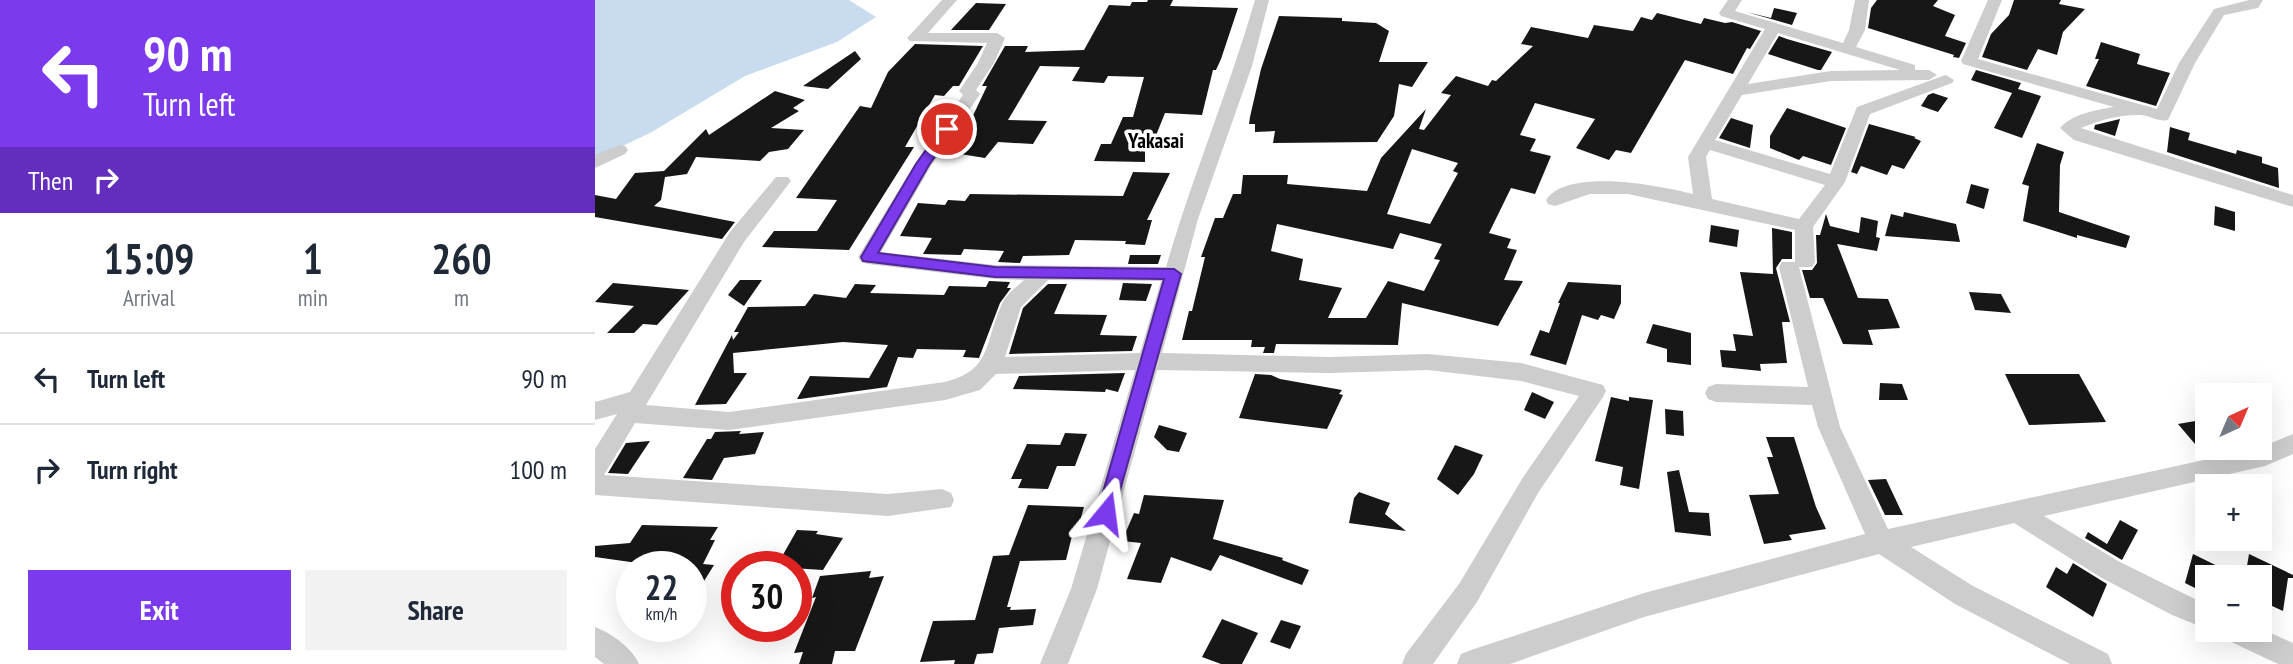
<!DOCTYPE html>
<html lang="en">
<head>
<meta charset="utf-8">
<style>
  :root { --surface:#fff; --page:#f2f2f3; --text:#1f2937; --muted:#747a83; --line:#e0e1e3; --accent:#7c3aed }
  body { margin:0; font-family:"PT Sans Narrow",sans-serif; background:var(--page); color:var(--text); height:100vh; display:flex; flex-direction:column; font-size:26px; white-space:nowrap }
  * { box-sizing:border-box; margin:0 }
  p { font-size:23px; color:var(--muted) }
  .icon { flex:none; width:38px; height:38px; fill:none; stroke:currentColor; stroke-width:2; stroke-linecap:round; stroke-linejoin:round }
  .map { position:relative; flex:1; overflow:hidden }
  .sheet { display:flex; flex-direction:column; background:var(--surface); width:595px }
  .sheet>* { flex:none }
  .top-card { background:#7c3aed; color:#fff; overflow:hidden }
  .needle { width:46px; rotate:44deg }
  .fabs { position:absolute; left:1600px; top:383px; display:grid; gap:14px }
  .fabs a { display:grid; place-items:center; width:77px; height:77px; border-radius:0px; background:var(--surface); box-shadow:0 7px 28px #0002; font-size:35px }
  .speed { position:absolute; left:21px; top:551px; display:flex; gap:14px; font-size:35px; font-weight:700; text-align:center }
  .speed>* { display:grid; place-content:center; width:91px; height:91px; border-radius:50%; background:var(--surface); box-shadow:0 7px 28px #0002; line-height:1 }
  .speed small { font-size:18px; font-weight:400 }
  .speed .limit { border:10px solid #d22; background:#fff; color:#111 }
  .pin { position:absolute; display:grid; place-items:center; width:60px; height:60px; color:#fff; margin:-30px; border:4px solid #fff; border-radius:50%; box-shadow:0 2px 7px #0007 }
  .me { position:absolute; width:77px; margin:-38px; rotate:16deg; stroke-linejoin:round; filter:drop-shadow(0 0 5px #0008) }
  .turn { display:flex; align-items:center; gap:24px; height:147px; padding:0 28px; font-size:32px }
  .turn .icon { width:91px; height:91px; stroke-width:2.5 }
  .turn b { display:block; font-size:49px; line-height:60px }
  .then { display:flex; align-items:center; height:66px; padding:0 28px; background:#0003; gap:14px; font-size:26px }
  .eta { display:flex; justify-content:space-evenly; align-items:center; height:119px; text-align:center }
  .eta b { font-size:42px; font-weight:800; line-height:49px }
  .action { display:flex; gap:14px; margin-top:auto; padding:14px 28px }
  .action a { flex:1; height:80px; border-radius:0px; background:var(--accent); color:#fff; font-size:28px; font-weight:800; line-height:80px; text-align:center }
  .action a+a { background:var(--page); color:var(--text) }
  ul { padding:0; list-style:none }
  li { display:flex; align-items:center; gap:21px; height:91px; padding:0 28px; border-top:2px solid var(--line) }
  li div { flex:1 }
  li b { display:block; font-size:26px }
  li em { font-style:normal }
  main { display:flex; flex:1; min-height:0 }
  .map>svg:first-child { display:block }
  .water { fill:#c9dbee }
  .building { fill:#171717; fill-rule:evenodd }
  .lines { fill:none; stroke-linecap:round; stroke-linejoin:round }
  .minor { fill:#cdcdcd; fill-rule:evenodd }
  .route { fill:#7c3aed; stroke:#51269a; stroke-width:2 }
  .labels { text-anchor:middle; stroke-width:7; stroke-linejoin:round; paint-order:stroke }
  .quarter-label { font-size:21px; font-weight:bold; fill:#000; stroke:#fff }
</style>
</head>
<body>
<main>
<section class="sheet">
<div class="top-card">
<div class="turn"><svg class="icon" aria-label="left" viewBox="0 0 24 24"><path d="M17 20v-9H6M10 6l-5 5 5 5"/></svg><div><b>90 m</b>Turn left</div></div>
<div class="then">Then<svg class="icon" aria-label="right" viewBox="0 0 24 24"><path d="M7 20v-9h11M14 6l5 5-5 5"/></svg></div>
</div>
<div class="eta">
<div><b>15:09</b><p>Arrival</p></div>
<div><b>1</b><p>min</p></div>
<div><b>260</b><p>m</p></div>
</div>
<ul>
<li><svg class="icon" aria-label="left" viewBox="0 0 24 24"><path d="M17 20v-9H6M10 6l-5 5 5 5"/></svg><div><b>Turn left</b></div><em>90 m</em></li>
<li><svg class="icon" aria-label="right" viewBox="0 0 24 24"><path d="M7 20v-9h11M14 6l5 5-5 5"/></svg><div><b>Turn right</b></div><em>100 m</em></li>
</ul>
<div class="action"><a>Exit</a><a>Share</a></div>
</section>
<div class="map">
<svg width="1698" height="664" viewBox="0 0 1698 664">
  <rect width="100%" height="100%" fill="#fff"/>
  <polygon class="water" points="0,0 254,0 281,17 242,42 150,76 55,133 0,159"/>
  <g class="building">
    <polygon points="553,0 578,0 575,6 643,8 626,59 621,70 618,70 607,115 570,113 558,143 550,143 550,162 499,161 506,144 516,144 528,117 538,117 549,77 513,76 509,83 477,81 485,67 445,66 413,120 452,121 438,144 403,142 390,158 353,152 374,124 392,86 387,86 410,46 433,46 430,52 489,50 514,5 535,6 537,2 552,2"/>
    <polygon points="1282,0 1343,0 1338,6 1360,15 1350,36 1371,43 1364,58 1358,57 1359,55 1273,28 1276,8"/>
    <polygon points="1419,0 1466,0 1464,4 1490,9 1468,32 1462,55 1443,49 1432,70 1387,57 1396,34 1414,15"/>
    <polygon points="381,3 411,4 394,30 356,30"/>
    <polygon points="1179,8 1202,13 1197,25 1151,12 1176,18"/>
    <path d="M1062 13 1106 24 1109 18 1130 23 1137 22 1166 31 1155 49 1152 48 1138 74 1090 60 1036 153 1021 150 1014 160 981 148 1000 119 940 103 925 135 941 139 935 151 956 156 940 194 916 188 894 233 916 239 912 248 922 250 909 280 928 281 903 326 807 303 803 345 681 344 679 353H668L670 347H656L657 340H587L594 311H597L610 257H606L620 218H628L638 194H646L648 175H693L692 184 772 191 786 158 831 109 824 129 829 130 856 95 846 93 861 76 893 86 897 80 901 81 938 46 926 44 936 27 993 38 999 25 1038 31 1046 17 1057 20ZM817 149 863 163 858 171 863 173 835 224 792 214ZM682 224 798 249 805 233 847 244 839 259 845 260 829 291 793 281 771 318H733L747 288 704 280 708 259 676 251Z"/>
    <polygon points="684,16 747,18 747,21 781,23 794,31 784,62 833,62 817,87 804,84 799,116 782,142 678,143 680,131 660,132 660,124 654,124 655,117 666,69"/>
    <polygon points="1184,36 1192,39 1237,52 1226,70 1223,70 1173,54"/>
    <polygon points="1506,42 1545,54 1542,64 1575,73 1561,106 1491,86 1504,59 1500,59"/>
    <polygon points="320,44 388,46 364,86 358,86 349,96 340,95 310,147 319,147 254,250 167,247 179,231 222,231 242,200 201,198 265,106 276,108 293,72"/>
    <polygon points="260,51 266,59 233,89 208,86"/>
    <polygon points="1381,70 1426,83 1423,89 1446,96 1427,138 1399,128 1417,93 1376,80"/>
    <polygon points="180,91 210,100 198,108 204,111 176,128 209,130 193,149 174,152 165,161 101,157 92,174 70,177 66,200 59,206 140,222 127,239 0,217 0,195 21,199 40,173 69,171 111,129 114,135"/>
    <polygon points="1338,93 1353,98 1343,112 1326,106 1333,95"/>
    <polygon points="1192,108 1251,128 1236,165 1208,156 1204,160 1175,148 1175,136"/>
    <polygon points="1136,118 1158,125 1155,148 1124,138"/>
    <polygon points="1525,119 1520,136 1499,129 1500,125"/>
    <polygon points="1274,124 1321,137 1319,138 1326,141 1309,169 1297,165 1292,175 1266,166 1262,174 1256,172"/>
    <polygon points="1575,127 1595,133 1593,140 1641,154 1642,150 1667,157 1667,163 1683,168 1684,188 1572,152"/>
    <polygon points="1442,143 1469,152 1465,165 1464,212 1535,236 1531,248 1482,235 1482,238 1428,221 1434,186 1427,184"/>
    <polygon points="538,172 575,173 552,220 557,220 550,245 530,244 531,241 480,240 474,255 428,256 425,263 403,262 409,251 369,249 366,255 328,254 337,238 305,236 323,203 350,205 353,200 370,201 375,194 528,196"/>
    <polygon points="1376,184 1394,189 1389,209 1371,203"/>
    <polygon points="1620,206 1640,212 1640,231 1619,225"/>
    <polygon points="1309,212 1361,224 1365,242 1290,236 1296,214 1308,217"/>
    <polygon points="1231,214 1235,226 1264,233 1266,217 1283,221 1281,237 1285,238 1282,251 1242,244 1263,298 1293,299 1305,328 1273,330 1278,345 1248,344 1228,298 1215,298 1207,270 1217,270 1222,263 1221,235 1225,235"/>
    <polygon points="1116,225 1144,230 1142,247 1114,242"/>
    <polygon points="1177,228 1197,232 1197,259 1187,259 1181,268 1195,322 1187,322 1192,363 1165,364 1166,371 1127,367 1125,350 1141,351 1138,334 1158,336 1145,272 1178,274"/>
    <polygon points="535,255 566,255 563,264 533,264"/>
    <polygon points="145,280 167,280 149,306 133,295"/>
    <polygon points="394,281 415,282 412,288 416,288 405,303 384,358 368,357 371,350 322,349 318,358 303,357 292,387 205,399 202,399 215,376 274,378 293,345 248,342 138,353 139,373 152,373 131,404 100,405 137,335 138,340 144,332 139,332 153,307 210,306 219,294 251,298 260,284 281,285 275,293 349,295 354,286 391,287"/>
    <polygon points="973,282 1026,285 1026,303 1019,319 1006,315 1003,320 987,315 971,365 935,355 945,330 954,333 965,303 963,303"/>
    <polygon points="18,283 94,290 62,325 48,324 39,333 12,333 39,306 0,302"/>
    <polygon points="528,283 557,284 551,301 524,300"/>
    <polygon points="453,284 472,284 459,314 512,315 505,335 542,336 537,351 414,354 428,308"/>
    <polygon points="1374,292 1406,294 1416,313 1380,310"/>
    <polygon points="1058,324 1096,333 1096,365 1072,362 1072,349 1051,343"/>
    <polygon points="530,373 523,392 511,389 510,392 418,389 424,376"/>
    <polygon points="660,374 676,375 685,379 747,390 744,394 748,395 732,429 644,418"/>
    <polygon points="1410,374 1484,374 1511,422 1434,425"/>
    <polygon points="1285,383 1307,384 1313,400 1284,400"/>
    <polygon points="937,392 959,402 950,419 929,410"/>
    <polygon points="1016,397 1034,401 1034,397 1058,400 1044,489 1025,485 1028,467 1000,461"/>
    <polygon points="1070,409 1088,411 1089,436 1071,434"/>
    <polygon points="1612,419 1612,457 1611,457 1583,424"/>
    <polygon points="564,425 592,433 584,452 572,450 559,437"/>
    <polygon points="146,431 144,434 169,432 160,454 129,458 117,480 88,478 112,439 116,439 120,432"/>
    <polygon points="470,433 492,434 480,466 462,466 453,489 423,488 427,479 416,479 432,444 465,445"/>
    <polygon points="1171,437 1199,437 1221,507 1231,529 1194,535 1197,540 1169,544 1154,495 1184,494 1172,457 1178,457"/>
    <polygon points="55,441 33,474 13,473 31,443"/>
    <polygon points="860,445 888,455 879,474 863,495 842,479"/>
    <polygon points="1084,470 1094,512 1114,513 1116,536 1080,532 1072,472"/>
    <polygon points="1291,479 1308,515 1290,515 1273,480"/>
    <polygon points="764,492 795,503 790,514 811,531 754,523 759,498"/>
    <polygon points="549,495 629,500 618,539 688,558 687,560 714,570 707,585 625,555 616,571 576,557 566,583 532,579 546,543 527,541 539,513 544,514"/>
    <polygon points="433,505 489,507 483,528 479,528 471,560 425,561 412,607 416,607 415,610 441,609 438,625 404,628 398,653 382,654 379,664 359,664 360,660 325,662 338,621 380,620 398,556 414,555"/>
    <polygon points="1525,520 1543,530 1527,560 1490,538 1493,532 1512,544"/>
    <polygon points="47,525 123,527 115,540 120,540 108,564 119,565 96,602 96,567 71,567 0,557 0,546 35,543"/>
    <polygon points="202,530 223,531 221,534 248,538 228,570 181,567"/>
    <polygon points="1598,554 1647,578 1612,578 1612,594 1590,583"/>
    <polygon points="1654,554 1698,575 1698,578 1693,578 1688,611 1664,600 1664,578 1650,578"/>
    <polygon points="1478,563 1512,584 1498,617 1451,587 1461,567 1472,574"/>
    <polygon points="276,571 274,578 289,576 260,651 240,651 237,664 204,664 208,652 199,653 221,597 217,598 225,576"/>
    <polygon points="627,619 663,633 647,664 626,664 607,657"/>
    <polygon points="686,620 706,626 695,649 675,642"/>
  </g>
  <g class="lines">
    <g class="minor">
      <path d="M347 0H362L333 33H402L410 38 399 63 381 90 385 94 336 166 286 252 400 265 571 267C597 177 634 90 660 0H674L657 66 603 219 567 353 734 357 833 354 926 363 1008 385 1011 391 1008 397 943 493 882 602 838 664H807L811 654 864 584 927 479 984 396 926 381 833 370 734 373 562 370 502 589 473 664H445L476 589 540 370 401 374 385 390 350 400 134 430 40 423 9 475 293 494 347 489 356 493 359 500 356 507 293 516 0 495V449L22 414 0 420V402L35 392 135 232 181 177H193L196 181 149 242 51 405 134 412 350 382C398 370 389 342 407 304 411 294 422 287 429 280L400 279 273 264 266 262 263 257 319 165 368 95 364 91 383 63 392 43 315 41 312 38 315 35ZM453 280 566 281 545 353 410 357 426 307Z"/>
      <path d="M1133 0H1147L1140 11 1248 43 1254 30 1260 0H1274L1270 30 1261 47 1320 65V70H1334L1342 75 1334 80 1236 81 1147 95 1120 140 1235 174 1262 107 1345 77 1351 75 1359 80 1357 83 1275 114 1250 182 1218 227 1220 262 1217 267H1204L1245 427 1293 529 1664 448 1698 434V454L1670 466 1449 516 1523 561 1612 605 1614 630 1577 615 1505 577 1419 523 1316 547 1378 586 1513 654 1517 664H1475L1360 604 1284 554 1049 617 915 664H862L866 654 876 650 1049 593 1270 534 1223 427 1217 405 1121 402 1113 399 1110 393 1113 387 1121 384 1213 387 1184 267 1187 262H1200V230L1033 194H995L960 206 953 204 951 200C973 167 1066 186 1098 194L1093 157 1170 29 1126 16 1124 13ZM1183 33 1305 70 1236 71 1153 84ZM1115 150 1230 185 1204 219 1117 199 1111 157Z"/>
      <path d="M1393 0H1407L1383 59 1562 109 1584 63 1619 9 1654 0H1668L1663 8 1629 15 1600 63 1573 120C1563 122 1556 116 1546 115 1526 114 1504 120 1486 128L1698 195V207L1479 140 1465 128C1477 114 1501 110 1519 107L1368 64 1366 61Z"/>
      <polygon points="24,145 30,146 33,150 30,154 0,168 0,155"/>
      <path d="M0 627C16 633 37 648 44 664H9L0 657Z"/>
      <polygon points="1664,628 1698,643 1698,664 1683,664 1630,639 1626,630"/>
    </g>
  </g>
  <polygon class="route" points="352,125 359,129 334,165 283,253 400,267 579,269 586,274 517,519 511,521 504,519 502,513 569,279 400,277 268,261 266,257 321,164 348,126"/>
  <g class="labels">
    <g class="quarter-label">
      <text x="561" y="148">Yakasai</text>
    </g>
  </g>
</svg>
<div class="fabs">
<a><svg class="needle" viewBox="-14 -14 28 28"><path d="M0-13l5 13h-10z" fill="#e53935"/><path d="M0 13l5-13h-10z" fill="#747a83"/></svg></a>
<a>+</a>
<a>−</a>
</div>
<div class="speed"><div>22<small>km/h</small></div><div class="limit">30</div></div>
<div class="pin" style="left:352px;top:129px;background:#d93025"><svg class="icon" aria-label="arrive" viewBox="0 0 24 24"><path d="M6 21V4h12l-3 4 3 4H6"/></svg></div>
<svg class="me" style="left:511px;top:513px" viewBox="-20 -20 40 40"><path d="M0-17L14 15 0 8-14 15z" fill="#7c3aed" stroke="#fff" stroke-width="4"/></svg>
</div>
</main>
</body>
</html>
